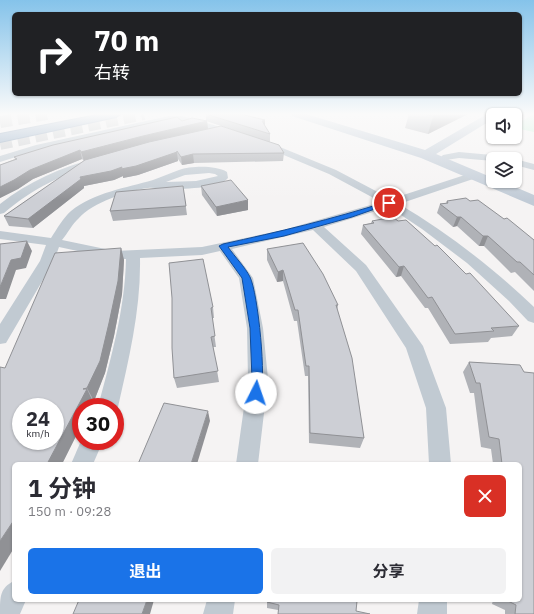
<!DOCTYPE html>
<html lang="zh">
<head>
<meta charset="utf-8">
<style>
  :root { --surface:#fff; --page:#f2f2f3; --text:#2b2b33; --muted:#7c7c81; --accent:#1a73e8 }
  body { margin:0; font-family:"IBM Plex Sans","Noto Sans SC",sans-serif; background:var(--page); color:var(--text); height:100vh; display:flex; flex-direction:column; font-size:15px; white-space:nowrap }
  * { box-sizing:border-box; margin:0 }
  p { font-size:13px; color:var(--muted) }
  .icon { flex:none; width:22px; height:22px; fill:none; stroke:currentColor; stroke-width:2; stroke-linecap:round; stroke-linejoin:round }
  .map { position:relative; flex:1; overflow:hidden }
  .side { position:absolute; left:12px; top:462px; width:510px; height:140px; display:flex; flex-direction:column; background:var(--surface); border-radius:6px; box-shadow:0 1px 3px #0004 }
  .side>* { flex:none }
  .guide { position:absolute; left:12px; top:12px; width:510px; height:84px; border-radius:6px; box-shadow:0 1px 3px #0004; background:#202124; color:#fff; overflow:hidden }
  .buttons { position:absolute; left:486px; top:108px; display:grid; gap:8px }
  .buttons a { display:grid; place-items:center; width:36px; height:36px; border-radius:6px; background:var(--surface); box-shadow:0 1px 3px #0004; font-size:20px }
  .speed { position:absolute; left:12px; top:398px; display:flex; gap:8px; font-size:20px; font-weight:700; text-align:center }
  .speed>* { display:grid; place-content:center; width:52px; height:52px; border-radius:50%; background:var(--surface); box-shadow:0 1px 3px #0004; line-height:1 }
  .speed small { font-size:10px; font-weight:400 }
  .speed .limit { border:6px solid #d22; background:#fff; color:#111 }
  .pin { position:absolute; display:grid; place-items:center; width:34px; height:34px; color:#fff; margin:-17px; border:2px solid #fff; border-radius:50%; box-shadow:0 1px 4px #0007 }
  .me { position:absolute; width:44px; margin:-22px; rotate:4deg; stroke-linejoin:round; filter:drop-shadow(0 0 3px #0008) }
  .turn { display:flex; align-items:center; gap:14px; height:84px; padding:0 16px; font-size:18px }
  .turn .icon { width:52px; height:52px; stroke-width:2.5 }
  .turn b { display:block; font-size:28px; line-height:34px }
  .round { display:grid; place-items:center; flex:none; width:42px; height:42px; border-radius:6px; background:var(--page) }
  .headline { display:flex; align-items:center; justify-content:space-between; height:68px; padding:0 16px }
  h1 { font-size:24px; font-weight:700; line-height:30px }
  .action { display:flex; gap:8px; margin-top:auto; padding:8px 16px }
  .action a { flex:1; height:46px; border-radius:6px; background:var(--accent); color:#fff; font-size:16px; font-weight:700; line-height:46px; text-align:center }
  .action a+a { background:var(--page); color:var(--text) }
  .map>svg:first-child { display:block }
  .green { fill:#c3f1d5 }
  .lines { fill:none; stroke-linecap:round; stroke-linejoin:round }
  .highway-tunnel { stroke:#caccce; stroke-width:12; stroke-dasharray:12 6; stroke-linecap:butt }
  .highway-casing { stroke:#7690ad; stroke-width:2 }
  .street { fill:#c1cad2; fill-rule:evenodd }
  .secondary { fill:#c1cbd6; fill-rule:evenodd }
  .highway { fill:#8ba5c1; fill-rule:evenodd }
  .wall { fill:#b0b2b7 }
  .shaded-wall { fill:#909195 }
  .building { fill:#cdcfd5; stroke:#909195; fill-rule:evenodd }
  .route { fill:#1a73e8; stroke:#114b97 }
</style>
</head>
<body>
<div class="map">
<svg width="534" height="614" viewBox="0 0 534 614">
  <rect width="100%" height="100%" fill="#f5f3f3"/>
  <polygon class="green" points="534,114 534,132 515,128 515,125"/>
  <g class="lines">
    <g class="highway-tunnel">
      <polyline points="0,122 47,114"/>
      <polyline points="0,144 144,114"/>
    </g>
    <defs>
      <polygon id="highway" points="102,114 121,114 116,117 0,142 0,134"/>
    </defs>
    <use href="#highway" class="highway-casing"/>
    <g class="street">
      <polygon points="169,116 182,116 238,132 239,134 235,137 181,120 169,120 38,150 0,162 0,156 36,145"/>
      <path d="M263 140 336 170 391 199 471 173H479L480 175 479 177 399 204C448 233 493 268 534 307V323L528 321 509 301 467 263 422 229 389 207 324 227 366 265 423 346 446 408 451 464H429L426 408 406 348 356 271 313 230 232 249 253 278 263 328 268 379 258 464H236L248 379 247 328 239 278 220 251 202 255 140 258C141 309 129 358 118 407L115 413V407H98C111 358 125 309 126 259H115L59 247 54 261 6 343 0 344V324L40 261 46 245 0 239V231L51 238C57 229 63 218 71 211 95 192 126 188 153 180 162 177 170 173 179 170 191 166 215 165 227 172L228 178C219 189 180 189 166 189 160 189 154 187 148 188 129 190 92 203 79 218 72 224 68 233 62 240L115 251 202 247 283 230 381 202 329 174 260 145 259 143ZM209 173 215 174 218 176 196 181 166 182 185 175Z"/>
      <polygon points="459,152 503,156 508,159 493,159 493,161 459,158 446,160 441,157 443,155"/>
      <path d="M96 158 99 159 101 161 99 163C64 174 33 188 4 213L0 214V204C28 182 61 167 96 158Z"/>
      <polygon points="515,159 534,164 534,170 515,165"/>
      <polygon points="81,441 103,441 93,464 71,464"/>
      <path d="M14 581V600H26L20 614H0C0 596 0 588 14 581Z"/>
      <polygon points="207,600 235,600 233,614 203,614"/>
      <polygon points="419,600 447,600 447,614 417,614"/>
    </g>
    <polygon class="secondary" points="291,114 306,114 425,150 487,114 499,114 499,115 493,115 493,119 436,154 493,178 493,181 501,181 534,195 534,206 421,158 292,116"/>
    <use href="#highway" class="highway"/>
  </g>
  <g class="wall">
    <polygon points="206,114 270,134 270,142 206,121"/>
    <polygon points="409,114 468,114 428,134 405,128"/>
    <polygon points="207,121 208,129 284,153 283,161 194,163 182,165 178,159 178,161 138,175 123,178 123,176 114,180 84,186 84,188 33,228 9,226 4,216 84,161 82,159 33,179 18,189 0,198 0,165 15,159 14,157"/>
    <polygon points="183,186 187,215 113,221 110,211"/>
    <polygon points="201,186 248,210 217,216 202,195"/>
    <polygon points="447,201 470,201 534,240 534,291 515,272 511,273 484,246 479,246 457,226 453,227 437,213 440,204 446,203"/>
    <polygon points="372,221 519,326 512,336 491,338 488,342 450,344 428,308 425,308 401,276 396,277 361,234 363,225 371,223"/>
    <polygon points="121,248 124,260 122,294 114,336 105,373 96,396 94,401 93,401 93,402 62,464 14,464 5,368"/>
    <polygon points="267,249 338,305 337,311 364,438 360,448 309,443 308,376 305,376 297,321 294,321 283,281 277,282 267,260"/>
    <polygon points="172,298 213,307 214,318 212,318 216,347 213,347 219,382 177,388 174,378"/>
    <polygon points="469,362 520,365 534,614 505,614 505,610 492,604 493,600 520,600 520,464 493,464 491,449 481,447 474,393 470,393 463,372"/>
    <polygon points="352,600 278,610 267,608 267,602"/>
  </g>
  <g class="shaded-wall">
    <polygon points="438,114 468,114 428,134 433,116"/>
    <polygon points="265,120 265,128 262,121"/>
    <polygon points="207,121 208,129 145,144 84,161 81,152 143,136"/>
    <polygon points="80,150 82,159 33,179 18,189 0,198 0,187 30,170"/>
    <polygon points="177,152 178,161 138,175 123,178 123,176 114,180 84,186 84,188 33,228 28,219 80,177 122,167"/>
    <polygon points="193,154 194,163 182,165 181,157"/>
    <polygon points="248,200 248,210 217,216 216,207"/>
    <polygon points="457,217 461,217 457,226 453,227"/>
    <polygon points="483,236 488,236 484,246 479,246"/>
    <polygon points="27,241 32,251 26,268 16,270 6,299 0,299 0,287 11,260"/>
    <polygon points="121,248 124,260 122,294 114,336 105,373 94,401 87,388"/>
    <polygon points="404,266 401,276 396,277 399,267"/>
    <polygon points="283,270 283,281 277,282 278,272"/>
    <polygon points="87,389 93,402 91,407 81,407 81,426 62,464 47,464"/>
    <polygon points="208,411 210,421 197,464 191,464"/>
    <polygon points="14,520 14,548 0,571 0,541"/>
    <polygon points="147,600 154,600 150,614 142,614"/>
  </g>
  <g class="building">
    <polygon points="206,114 240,114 265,120 262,121 270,134"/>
    <polygon points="423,114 438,114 433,116"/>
    <polygon points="177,117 182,121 192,118 207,121 143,136 81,152 80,150 30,170 14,180 0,187 0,165 17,159 14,157 53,145"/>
    <polygon points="221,126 279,145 284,153 193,154 181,157 177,151 177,152 136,166 121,169 122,167 111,171 80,177 81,179 28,219 4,216 85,160 149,142"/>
    <polygon points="231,180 248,200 216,207 201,186"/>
    <polygon points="183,186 186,206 110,211 116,192"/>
    <polygon points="466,198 470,201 478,200 504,219 507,218 534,240 534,275 520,262 517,262 488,236 483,236 461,217 457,217 440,204 448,203 447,201"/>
    <polygon points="393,217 398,221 406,220 435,246 437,245 466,274 470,273 519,326 491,328 494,331 455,334 432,297 428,298 404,266 399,267 363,225 374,223 372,221"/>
    <polygon points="27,241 21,258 11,260 0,287 0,244"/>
    <polygon points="303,243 323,274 338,305 336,305 352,358 364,438 310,433 309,366 306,366 298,310 295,310 283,270 278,272 267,249"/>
    <path d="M121 248 118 281 109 323 100 361 87 388 83 389H87L47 464H14V520L0 541V367L5 368 55 253ZM21 407H55V441H21Z"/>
    <polygon points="203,259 213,307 211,308 215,336 211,337 218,371 174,378 172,348 172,298 169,263"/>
    <polygon points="469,362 520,365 524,372 534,373 534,614 515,614 516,605 506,600 520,600 520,464 502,464 499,439 489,437 480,383 476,383"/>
    <polygon points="164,403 208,411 191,464 138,464"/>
    <polygon points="79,600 147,600 142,614 73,614"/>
    <polygon points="268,600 352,600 357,601 356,611 370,614 278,614 279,605 267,602"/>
  </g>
  <linearGradient id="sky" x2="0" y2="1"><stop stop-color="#85c3ea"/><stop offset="0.57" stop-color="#fafafa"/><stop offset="1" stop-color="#fafafa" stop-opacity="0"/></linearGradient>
  <rect width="534" height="200" fill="url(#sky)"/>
  <path class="route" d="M386 202 392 203 352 217 284 236 228 247C235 257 245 267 250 277 258 293 267 382 260 396L256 398 252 396 250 393 252 379 250 328 242 278 219 246 223 244C278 232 333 219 386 202Z"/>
</svg>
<div class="buttons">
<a><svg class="icon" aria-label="sound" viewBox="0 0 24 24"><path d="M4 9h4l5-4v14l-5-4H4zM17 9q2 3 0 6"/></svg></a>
<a><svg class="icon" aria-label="layers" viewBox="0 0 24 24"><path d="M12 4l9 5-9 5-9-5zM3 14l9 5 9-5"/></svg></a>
</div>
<div class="speed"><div>24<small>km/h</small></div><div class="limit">30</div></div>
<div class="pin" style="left:389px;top:203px;background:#d93025"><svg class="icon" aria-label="arrive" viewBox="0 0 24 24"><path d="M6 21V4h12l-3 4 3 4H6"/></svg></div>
<svg class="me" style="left:256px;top:393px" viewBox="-20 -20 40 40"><circle r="19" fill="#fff"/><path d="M0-13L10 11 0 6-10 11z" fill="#1a73e8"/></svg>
<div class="guide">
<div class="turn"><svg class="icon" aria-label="right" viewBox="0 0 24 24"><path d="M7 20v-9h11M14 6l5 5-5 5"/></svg><div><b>70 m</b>右转</div></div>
</div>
<section class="side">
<div class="headline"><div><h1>1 分钟</h1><p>150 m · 09:28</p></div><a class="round" style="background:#d93025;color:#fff"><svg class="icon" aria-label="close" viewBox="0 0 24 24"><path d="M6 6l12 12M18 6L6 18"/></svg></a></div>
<div class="action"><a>退出</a><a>分享</a></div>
</section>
</div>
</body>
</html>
